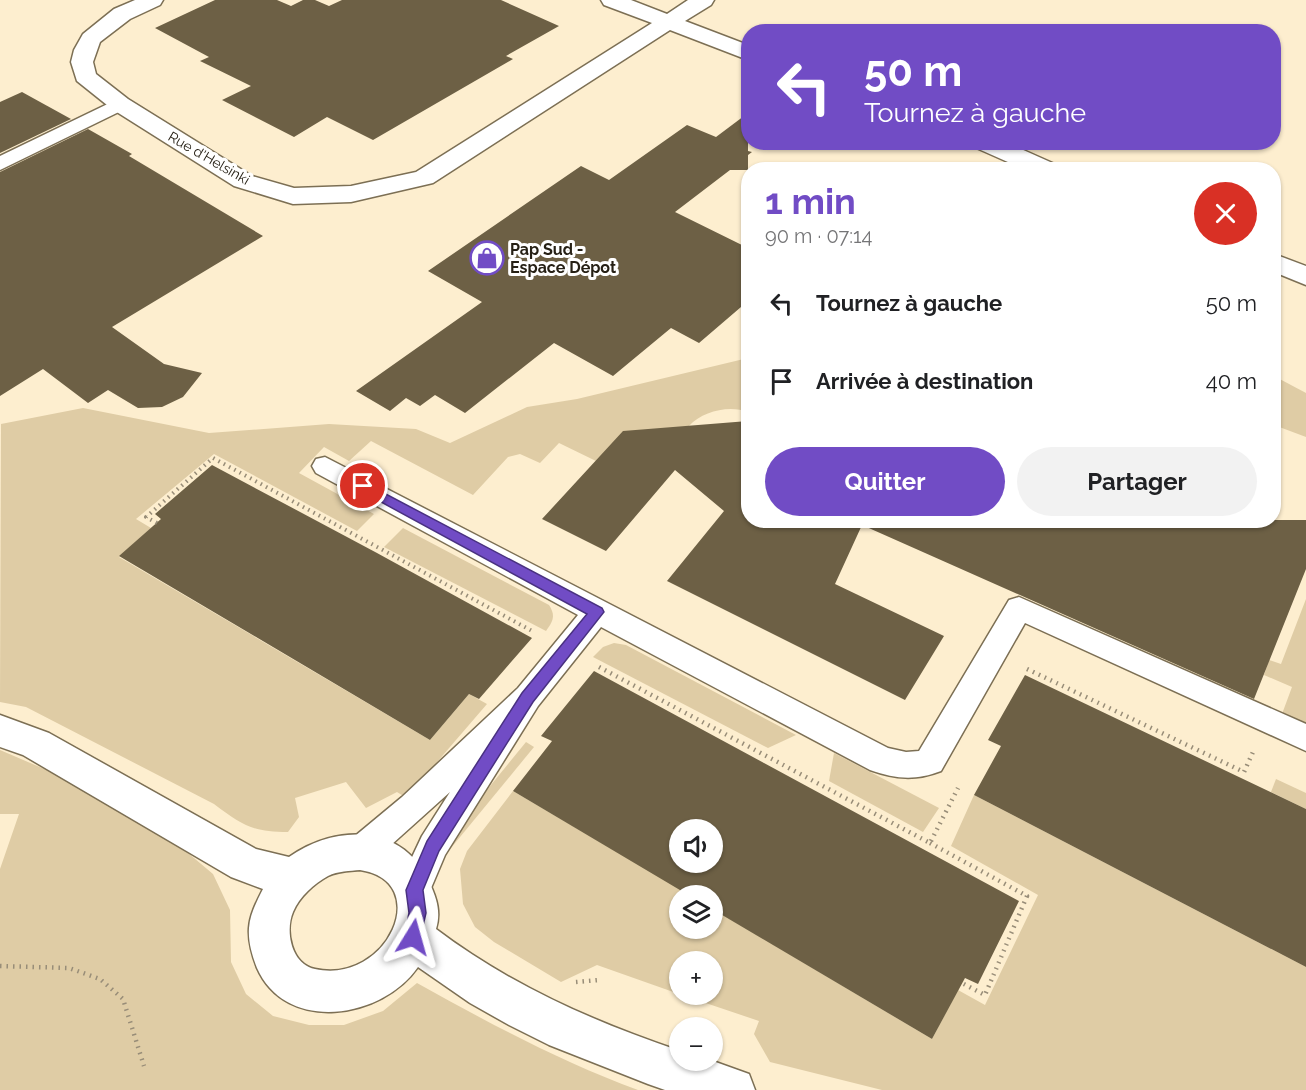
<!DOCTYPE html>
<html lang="fr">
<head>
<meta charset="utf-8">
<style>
  :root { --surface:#fff; --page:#f2f2f2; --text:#202124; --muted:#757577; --accent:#714cc5 }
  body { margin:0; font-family:Raleway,sans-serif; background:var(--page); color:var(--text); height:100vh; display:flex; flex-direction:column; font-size:22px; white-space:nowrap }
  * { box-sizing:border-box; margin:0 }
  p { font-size:20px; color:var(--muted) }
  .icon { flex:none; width:33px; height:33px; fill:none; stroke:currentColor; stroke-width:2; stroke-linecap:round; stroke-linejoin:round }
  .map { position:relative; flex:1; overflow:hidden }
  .sheet { position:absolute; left:741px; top:162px; width:540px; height:366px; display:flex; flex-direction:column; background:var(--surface); border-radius:24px; box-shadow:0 2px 4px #0004 }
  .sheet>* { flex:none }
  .top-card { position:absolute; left:741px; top:24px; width:540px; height:126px; border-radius:24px; box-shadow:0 2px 4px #0004; background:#714cc5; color:#fff; overflow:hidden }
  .fabs { position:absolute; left:669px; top:819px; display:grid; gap:12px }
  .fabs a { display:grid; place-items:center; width:54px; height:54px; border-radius:50%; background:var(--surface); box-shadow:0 2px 4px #0004; font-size:30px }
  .pin { position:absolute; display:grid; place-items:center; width:51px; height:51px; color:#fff; margin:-26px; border:3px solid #fff; border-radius:50%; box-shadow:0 2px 6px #0007 }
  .me { position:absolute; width:66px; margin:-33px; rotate:8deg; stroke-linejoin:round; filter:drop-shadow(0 0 4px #0008) }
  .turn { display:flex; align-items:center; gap:21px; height:126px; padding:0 24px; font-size:27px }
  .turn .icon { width:78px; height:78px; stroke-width:2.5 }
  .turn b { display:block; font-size:42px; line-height:51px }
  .round { display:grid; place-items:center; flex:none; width:63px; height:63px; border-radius:32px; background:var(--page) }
  .head { display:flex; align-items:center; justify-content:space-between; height:102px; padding:0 24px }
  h1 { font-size:36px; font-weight:700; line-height:45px; color:var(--accent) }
  .primary-button { display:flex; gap:12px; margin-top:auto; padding:12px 24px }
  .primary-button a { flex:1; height:69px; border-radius:36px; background:var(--accent); color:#fff; font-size:24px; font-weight:700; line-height:69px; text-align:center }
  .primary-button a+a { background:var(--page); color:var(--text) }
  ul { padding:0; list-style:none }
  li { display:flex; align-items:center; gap:18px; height:78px; padding:0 24px }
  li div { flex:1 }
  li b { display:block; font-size:22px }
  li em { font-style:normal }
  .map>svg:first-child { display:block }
  .green { fill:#dfcca5 }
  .building { fill:#6d6045; fill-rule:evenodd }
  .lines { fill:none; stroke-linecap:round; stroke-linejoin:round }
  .service-casing { stroke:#7c6f54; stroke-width:3 }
  .minor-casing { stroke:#7c6f54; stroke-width:3 }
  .path-far1 { stroke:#988d78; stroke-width:4; stroke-dasharray:1.5 4.5; stroke-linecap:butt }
  .path { stroke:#988d78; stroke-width:4.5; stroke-dasharray:1.5 5; stroke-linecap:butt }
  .service { fill:#fff; fill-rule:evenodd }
  .minor { fill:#fff; fill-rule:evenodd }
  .route { fill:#714cc5; stroke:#493180; stroke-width:1.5 }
  .labels { text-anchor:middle; stroke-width:6; stroke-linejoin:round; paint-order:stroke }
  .far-street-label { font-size:14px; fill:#262015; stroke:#fff }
  .poi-label { font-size:16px; font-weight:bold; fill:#262015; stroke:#fff; text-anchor:start }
</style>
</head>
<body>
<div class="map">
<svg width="1306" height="1090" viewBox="0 0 1306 1090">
  <rect width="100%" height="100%" fill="#fdeecf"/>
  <g class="green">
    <path d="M748 358V412C729 405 703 411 689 426L596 461 559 443 540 463 520 454 508 457 473 495 371 441 349 461 324 447 299 473 374 514 357 531 214 454 136 519 151 528 119 557 430 740 469 694 487 704 425 776 405 797 397 792 366 808 346 782 295 798 299 817 288 832C252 832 242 825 214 804L26 707 0 702 1 424 83 408 209 433 329 424 416 429 450 443 527 407 577 399Z"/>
    <polygon points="1274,376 1306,393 1306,437 1274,425"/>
    <path d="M403 528 549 605C556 616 553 621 546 631L384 547Z"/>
    <polygon points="1306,599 1306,725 1282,714 1292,687 1264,675 1269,660 1281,664"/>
    <polygon points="614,643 626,645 796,735 768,748 593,657 603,647"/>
    <polygon points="526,742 534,747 451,848 464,818"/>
    <path d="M0 750 56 774 188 853 213 874 230 910 231 962 246 994 273 1016 309 1025H344L383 1011 417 983C489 1023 561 1062 638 1090H0V869L19 814H0Z"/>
    <polygon points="834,753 939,808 923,832 829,781"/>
    <polygon points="1276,779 1306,793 1306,809 1271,792"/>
    <polygon points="513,791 690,895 680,896 680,928 712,928 713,909 932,1039 958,990 985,1005 1038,895 951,846 974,795 1306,967 1306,1090 882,1090 770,1062 754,1034 759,1021 682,995 712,994 712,962 680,962 679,994 597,965 561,982 494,942 475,927 463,904 460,869 467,851"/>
  </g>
  <g class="building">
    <polygon points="215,0 277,0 291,6 303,0 315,0 329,6 342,0 501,0 559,26 506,56 513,59 373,140 327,117 294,137 222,100 251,86 200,61 209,57 155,28"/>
    <polygon points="22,92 71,119 0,153 0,102"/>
    <polygon points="748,113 748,151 752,152 748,155 748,170 730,170 675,212 748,248 748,301 699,343 671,328 613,376 554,343 465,413 435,395 420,406 406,398 390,411 356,391 482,302 428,271 581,166 609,180 687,125 716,137"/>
    <polygon points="88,129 132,154 129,156 263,236 112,327 164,364 202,373 183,397 162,407 138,408 108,390 88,403 43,369 0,396 0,172"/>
    <polygon points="748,421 748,520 1306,520 1306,569 1254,699 862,525 835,584 944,636 905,700 667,581 724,511 675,470 606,551 542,519 623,431"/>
    <polygon points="212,465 377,553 532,638 479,699 469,694 430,740 119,556 161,519 155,514"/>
    <path d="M594 671 1019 901 978 984 965 978 932 1039 712 909V896H690L513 791 552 741 541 736ZM680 830H712V862H680Z"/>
    <polygon points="1025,675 1306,809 1306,967 974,795 1001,746 988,740"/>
  </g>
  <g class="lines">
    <defs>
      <g id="service">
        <polygon points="120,98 127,100 130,104 127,108 0,170 0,156"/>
        <path d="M325 457 888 748 906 752 919 751 1009 600 1019 597 1306 724V751L1025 623 941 771C915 781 896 779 870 770L601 627 538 706 445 855 426 900 414 905 402 900 397 889 422 836 450 792 371 863 360 867 349 863 344 852 349 841 402 797 518 688 578 615 316 473 312 466 316 459Z"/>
      </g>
      <g id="minor">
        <polygon points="135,0 163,0 160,5 130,19 100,42 93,62 96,74 128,99 252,176 294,188 351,186 416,172 652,23 604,5 601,0 631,0 667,14 688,0 714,0 711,5 685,21 748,45 748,60 670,30 433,183 351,202 293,204 234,186 112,109 77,81 71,62 74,50 83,34 114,9"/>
        <polygon points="971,142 1005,142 1057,165 1060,170 1026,170 974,147"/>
        <polygon points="1274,254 1306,266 1306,285 1274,272"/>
        <path d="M0 715 49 733 256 849 289 857C337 823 405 824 430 884 437 899 441 913 436 929 510 985 592 1021 680 1051V1060H710L749 1074 755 1090H665L648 1084 549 1045 509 1025 470 1003 418 967C382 1019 286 1034 257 968 252 955 248 942 249 928 250 914 257 901 263 889L231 877 23 755 0 747ZM360 870C434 881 388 985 315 969 291 964 285 931 293 912 299 897 315 883 328 876 338 871 350 871 360 870Z"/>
      </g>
    </defs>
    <use href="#service" class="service-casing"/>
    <use href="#minor" class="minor-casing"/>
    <polyline class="path-far1" points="157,523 146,517 213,458 534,632"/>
    <g class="path">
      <polyline points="599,667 930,843 958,788"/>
      <polyline points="1027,669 1244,772 1253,752"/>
      <polyline points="930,843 1027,896 985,995 962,983"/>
      <polyline points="0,966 69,968 100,979 123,999 144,1066"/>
      <polyline points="576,982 599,980"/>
    </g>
    <use href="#service" class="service"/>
    <use href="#minor" class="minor"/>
  </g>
  <polygon class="route" points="363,482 602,608 604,612 533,702 439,851 423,890 426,913 419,943 413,945 407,943 404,937 409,913 406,890 427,841 522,693 587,614 359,490 357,486"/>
  <defs>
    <symbol id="shop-ring" viewBox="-11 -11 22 22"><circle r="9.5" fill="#fff" stroke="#714cc5" stroke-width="1.5"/><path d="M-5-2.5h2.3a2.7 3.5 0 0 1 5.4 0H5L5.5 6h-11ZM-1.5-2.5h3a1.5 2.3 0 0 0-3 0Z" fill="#714cc5"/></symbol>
  </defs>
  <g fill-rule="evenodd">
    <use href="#shop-ring" x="468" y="239" width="38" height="38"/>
  </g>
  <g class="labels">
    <g class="far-street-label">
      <text transform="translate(209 158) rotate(30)" y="5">Rue d'Helsinki</text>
    </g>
    <g class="poi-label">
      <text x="510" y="255">Pap Sud -<tspan x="510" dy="18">Espace Dépot</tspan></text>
    </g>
  </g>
</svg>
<div class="fabs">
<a><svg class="icon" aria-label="sound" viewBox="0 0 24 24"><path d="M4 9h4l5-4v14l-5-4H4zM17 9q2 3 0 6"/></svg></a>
<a><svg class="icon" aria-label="layers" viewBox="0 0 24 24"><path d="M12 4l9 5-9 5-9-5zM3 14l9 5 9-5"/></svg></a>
<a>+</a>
<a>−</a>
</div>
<div class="pin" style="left:363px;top:486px;background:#d93025"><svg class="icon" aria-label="arrive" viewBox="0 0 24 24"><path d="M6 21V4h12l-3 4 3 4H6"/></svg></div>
<svg class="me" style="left:413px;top:937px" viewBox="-20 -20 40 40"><path d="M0-17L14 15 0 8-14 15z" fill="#714cc5" stroke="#fff" stroke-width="4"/></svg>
<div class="top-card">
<div class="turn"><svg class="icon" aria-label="left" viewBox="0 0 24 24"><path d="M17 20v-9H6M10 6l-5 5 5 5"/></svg><div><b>50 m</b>Tournez à gauche</div></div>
</div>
<section class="sheet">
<div class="head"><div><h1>1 min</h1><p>90 m · 07:14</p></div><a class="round" style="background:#d93025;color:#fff"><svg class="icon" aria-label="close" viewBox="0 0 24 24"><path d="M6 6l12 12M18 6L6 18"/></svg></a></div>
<ul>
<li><svg class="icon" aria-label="left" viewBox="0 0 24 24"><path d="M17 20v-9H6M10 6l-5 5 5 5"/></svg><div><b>Tournez à gauche</b></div><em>50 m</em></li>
<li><svg class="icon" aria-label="arrive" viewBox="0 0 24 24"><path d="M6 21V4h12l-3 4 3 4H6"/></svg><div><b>Arrivée à destination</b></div><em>40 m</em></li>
</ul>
<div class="primary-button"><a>Quitter</a><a>Partager</a></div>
</section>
</div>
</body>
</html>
